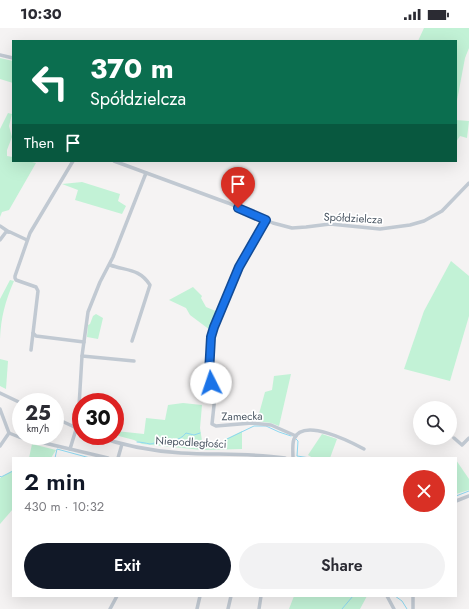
<!DOCTYPE html>
<html lang="en">
<head>
<meta charset="utf-8">
<style>
  :root { --surface:#fff; --page:#f2f2f3; --text:#2b2b33; --muted:#7c7c81; --accent:#111827 }
  body { margin:0; font-family:Jost,sans-serif; background:var(--page); color:var(--text); height:100vh; display:flex; flex-direction:column; font-size:15px; white-space:nowrap }
  * { box-sizing:border-box; margin:0 }
  p { font-size:13px; color:var(--muted) }
  .icon { flex:none; width:22px; height:22px; fill:none; stroke:currentColor; stroke-width:2; stroke-linecap:round; stroke-linejoin:round }
  .map { position:relative; flex:1; overflow:hidden }
  .sheet { position:absolute; left:12px; top:429px; width:445px; height:140px; display:flex; flex-direction:column; background:var(--surface); border-radius:0px; box-shadow:0 4px 16px #0002 }
  .sheet>* { flex:none }
  .banner { position:absolute; left:12px; top:12px; width:445px; height:122px; border-radius:0px; box-shadow:0 4px 16px #0002; background:#0b6e4f; color:#fff; overflow:hidden }
  .tools { position:absolute; left:413px; top:373px; display:grid; gap:8px }
  .tools a { display:grid; place-items:center; width:44px; height:44px; border-radius:50%; background:var(--surface); box-shadow:0 4px 16px #0002; font-size:20px }
  .speed { position:absolute; left:12px; top:365px; display:flex; gap:8px; font-size:20px; font-weight:700; text-align:center }
  .speed>* { display:grid; place-content:center; width:52px; height:52px; border-radius:50%; background:var(--surface); box-shadow:0 4px 16px #0002; line-height:1 }
  .speed small { font-size:10px; font-weight:400 }
  .speed .limit { border:6px solid #d22; background:#fff; color:#111 }
  .pin { position:absolute; display:grid; place-items:center; width:34px; height:34px; color:#fff; margin:-41px -17px; border-radius:50% 50% 50% 0; rotate:-45deg; box-shadow:0 0 4px #0007 }
  .pin .icon { rotate:45deg }
  .me { position:absolute; width:44px; margin:-22px; rotate:356deg; stroke-linejoin:round; filter:drop-shadow(0 0 3px #0008) }
  .turn { display:flex; align-items:center; gap:14px; height:84px; padding:0 12px; font-size:18px }
  .turn .icon { width:52px; height:52px; stroke-width:2.5 }
  .turn b { display:block; font-size:28px; line-height:34px }
  .then { display:flex; align-items:center; height:38px; padding:0 12px; background:#0003; gap:8px; font-size:15px }
  .round { display:grid; place-items:center; flex:none; width:42px; height:42px; border-radius:21px; background:var(--page) }
  .overview { display:flex; align-items:center; justify-content:space-between; height:68px; padding:0 12px }
  h1 { font-size:24px; font-weight:600; line-height:30px; color:var(--accent) }
  .action { display:flex; gap:8px; margin-top:auto; padding:8px 12px }
  .action a { flex:1; height:46px; border-radius:24px; background:var(--accent); color:#fff; font-size:16px; font-weight:600; line-height:46px; text-align:center }
  .action a+a { background:var(--page); color:var(--text) }
  .status { display:flex; justify-content:space-between; align-items:center; height:28px; padding:0 20px; background:var(--surface); direction:ltr }
  .status svg { height:11px; fill:currentColor }
  .map>svg:first-child { display:block }
  .green { fill:#c2f2d6 }
  .lines { fill:none; stroke-linecap:round; stroke-linejoin:round }
  .stream { stroke:#8dd8f1; stroke-width:1 }
  .minor { stroke:#c1c9d2; stroke-width:3.5 }
  .route-casing { stroke:#114b97; stroke-width:10 }
  .route { stroke:#1a73e8; stroke-width:7 }
  .labels { text-anchor:middle; stroke-width:3.5; stroke-linejoin:round; paint-order:stroke }
  .street-label { font-size:11px; fill:#495562; stroke:#fff }
</style>
</head>
<body>
<div class="status"><b>10:30</b><svg viewBox="0 0 49 12"><path d="M0 12V9h3v3zM5 12V6h3v6zM10 12V3h3v9zM15 12V0h3v12zM26 1h20v11H26zM47 4h2v5h-2z"/></svg></div>
<div class="map">
<svg width="469" height="581" viewBox="0 0 469 581">
  <rect width="100%" height="100%" fill="#f5f3f3"/>
  <g class="green">
    <polygon points="424,0 469,0 469,20 465,30 456,78 456,13 418,13"/>
    <polygon points="0,30 13,33 13,55 0,51"/>
    <polygon points="8,85 12,86 9,98 12,109 7,122 7,128 13,129 13,133 28,133 36,135 9,182 2,184 0,189 0,101"/>
    <polygon points="456,92 469,93 467,110 460,108 456,114"/>
    <polygon points="82,154 120,166 118,173 126,178 122,186 75,172 78,162 62,156"/>
    <polygon points="451,233 469,248 469,288 450,353 404,341 424,283"/>
    <path d="M10 252 14 253C5 274 1 289 0 311V271Z"/>
    <polygon points="193,259 202,268 201,270 206,279 218,284 210,302 190,287 186,280 169,272"/>
    <polygon points="96,286 103,290 98,311 87,309 88,297 90,296 93,288"/>
    <polygon points="0,331 8,333 6,361 0,358"/>
    <polygon points="291,346 279,398 271,395 257,393 265,364 272,362 274,348"/>
    <polygon points="183,375 202,377 200,400 203,419 217,420 226,411 242,403 242,421 202,422 142,416 134,412 115,407 116,403 144,406 146,390 165,392 168,377"/>
    <polygon points="322,406 337,411 330,430 313,430 308,427"/>
    <polygon points="32,416 56,422 51,430 29,430"/>
    <polygon points="456,432 469,451 469,462 456,466"/>
    <polygon points="13,442 13,481 0,496 0,450"/>
    <polygon points="294,568 367,568 360,581 289,581"/>
  </g>
  <g class="lines">
    <g class="stream">
      <polyline points="296,411 298,413 297,428 310,430"/>
      <path d="M137 414C141 414 145 415 150 416 153 416 156 414 159 413 169 413 179 414 186 405L194 407 200 405"/>
      <polyline points="217,418 220,418 227,411 254,398 266,398 279,404 291,408"/>
      <polyline points="38,430 39,430"/>
      <polyline points="55,430 57,421 90,430"/>
      <polyline points="92,430 93,430"/>
      <polyline points="0,448 1,449 13,443"/>
      <polyline points="456,468 469,463"/>
      <polyline points="395,568 402,573 407,581"/>
      <polyline points="342,581 353,568"/>
    </g>
    <g class="minor">
      <polyline points="0,27 13,30"/>
      <polyline points="114,133 228,175 273,195 292,200 306,199 330,196 380,201 410,197 424,193 442,183 469,155"/>
      <polyline points="266,192 239,239 212,303 209,345 215,368 212,396 216,398 252,395 271,397 296,408"/>
      <polyline points="0,198 9,204"/>
      <polyline points="0,212 6,204 10,204 27,212"/>
      <path d="M110 237C126 243 139 240 150 257L132 313"/>
      <polyline points="33,305 36,308 84,314"/>
      <polyline points="31,322 38,263 36,259 16,252 15,250 15,248 30,205 73,133"/>
      <polyline points="82,328 134,333"/>
      <polyline points="0,365 21,375"/>
      <polyline points="0,381 9,405"/>
      <polyline points="55,390 81,402"/>
      <polyline points="9,405 19,409 108,430"/>
      <path d="M96 408C124 418 152 423 181 425 216 427 250 425 285 430"/>
      <polyline points="454,410 462,417 469,410"/>
      <polyline points="0,418 9,405"/>
      <polyline points="70,421 78,395 82,328 88,284 100,254 113,229 146,145"/>
      <polyline points="118,430 122,416"/>
      <path d="M293 430C293 424 292 416 294 411 303 389 351 414 364 421"/>
      <polyline points="456,473 469,468"/>
      <polyline points="387,568 394,581"/>
      <polyline points="110,581 117,568"/>
      <polyline points="197,581 200,568"/>
      <polyline points="228,581 231,568"/>
      <polyline points="259,581 261,568"/>
      <polyline points="413,581 413,568"/>
    </g>
  </g>
  <g class="lines">
    <defs>
      <polyline id="route" points="211,355 209,345 211,309 214,299 239,239 266,192 238,180"/>
    </defs>
    <use href="#route" class="route-casing"/>
    <use href="#route" class="route"/>
  </g>
  <g class="labels">
    <g class="street-label">
      <text transform="translate(353 190) rotate(3)" y="4">Spółdzielcza</text>
      <text transform="translate(242 388) rotate(-1)" y="4">Zamecka</text>
      <text transform="translate(191 414) rotate(3)" y="4">Niepodległości</text>
    </g>
  </g>
</svg>
<div class="tools">
<a><svg class="icon" aria-label="search" viewBox="0 0 24 24"><circle cx="10" cy="10" r="6"/><path d="M15 15l6 6"/></svg></a>
</div>
<div class="speed"><div>25<small>km/h</small></div><div class="limit">30</div></div>
<div class="pin" style="left:238px;top:180px;background:#d93025"><svg class="icon" aria-label="arrive" viewBox="0 0 24 24"><path d="M6 21V4h12l-3 4 3 4H6"/></svg></div>
<svg class="me" style="left:211px;top:355px" viewBox="-20 -20 40 40"><circle r="19" fill="#fff"/><path d="M0-13L10 11 0 6-10 11z" fill="#1a73e8"/></svg>
<div class="banner">
<div class="turn"><svg class="icon" aria-label="left" viewBox="0 0 24 24"><path d="M17 20v-9H6M10 6l-5 5 5 5"/></svg><div><b>370 m</b>Spółdzielcza</div></div>
<div class="then">Then<svg class="icon" aria-label="arrive" viewBox="0 0 24 24"><path d="M6 21V4h12l-3 4 3 4H6"/></svg></div>
</div>
<section class="sheet">
<div class="overview"><div><h1>2 min</h1><p>430 m · 10:32</p></div><a class="round" style="background:#d93025;color:#fff"><svg class="icon" aria-label="close" viewBox="0 0 24 24"><path d="M6 6l12 12M18 6L6 18"/></svg></a></div>
<div class="action"><a>Exit</a><a>Share</a></div>
</section>
</div>
</body>
</html>
